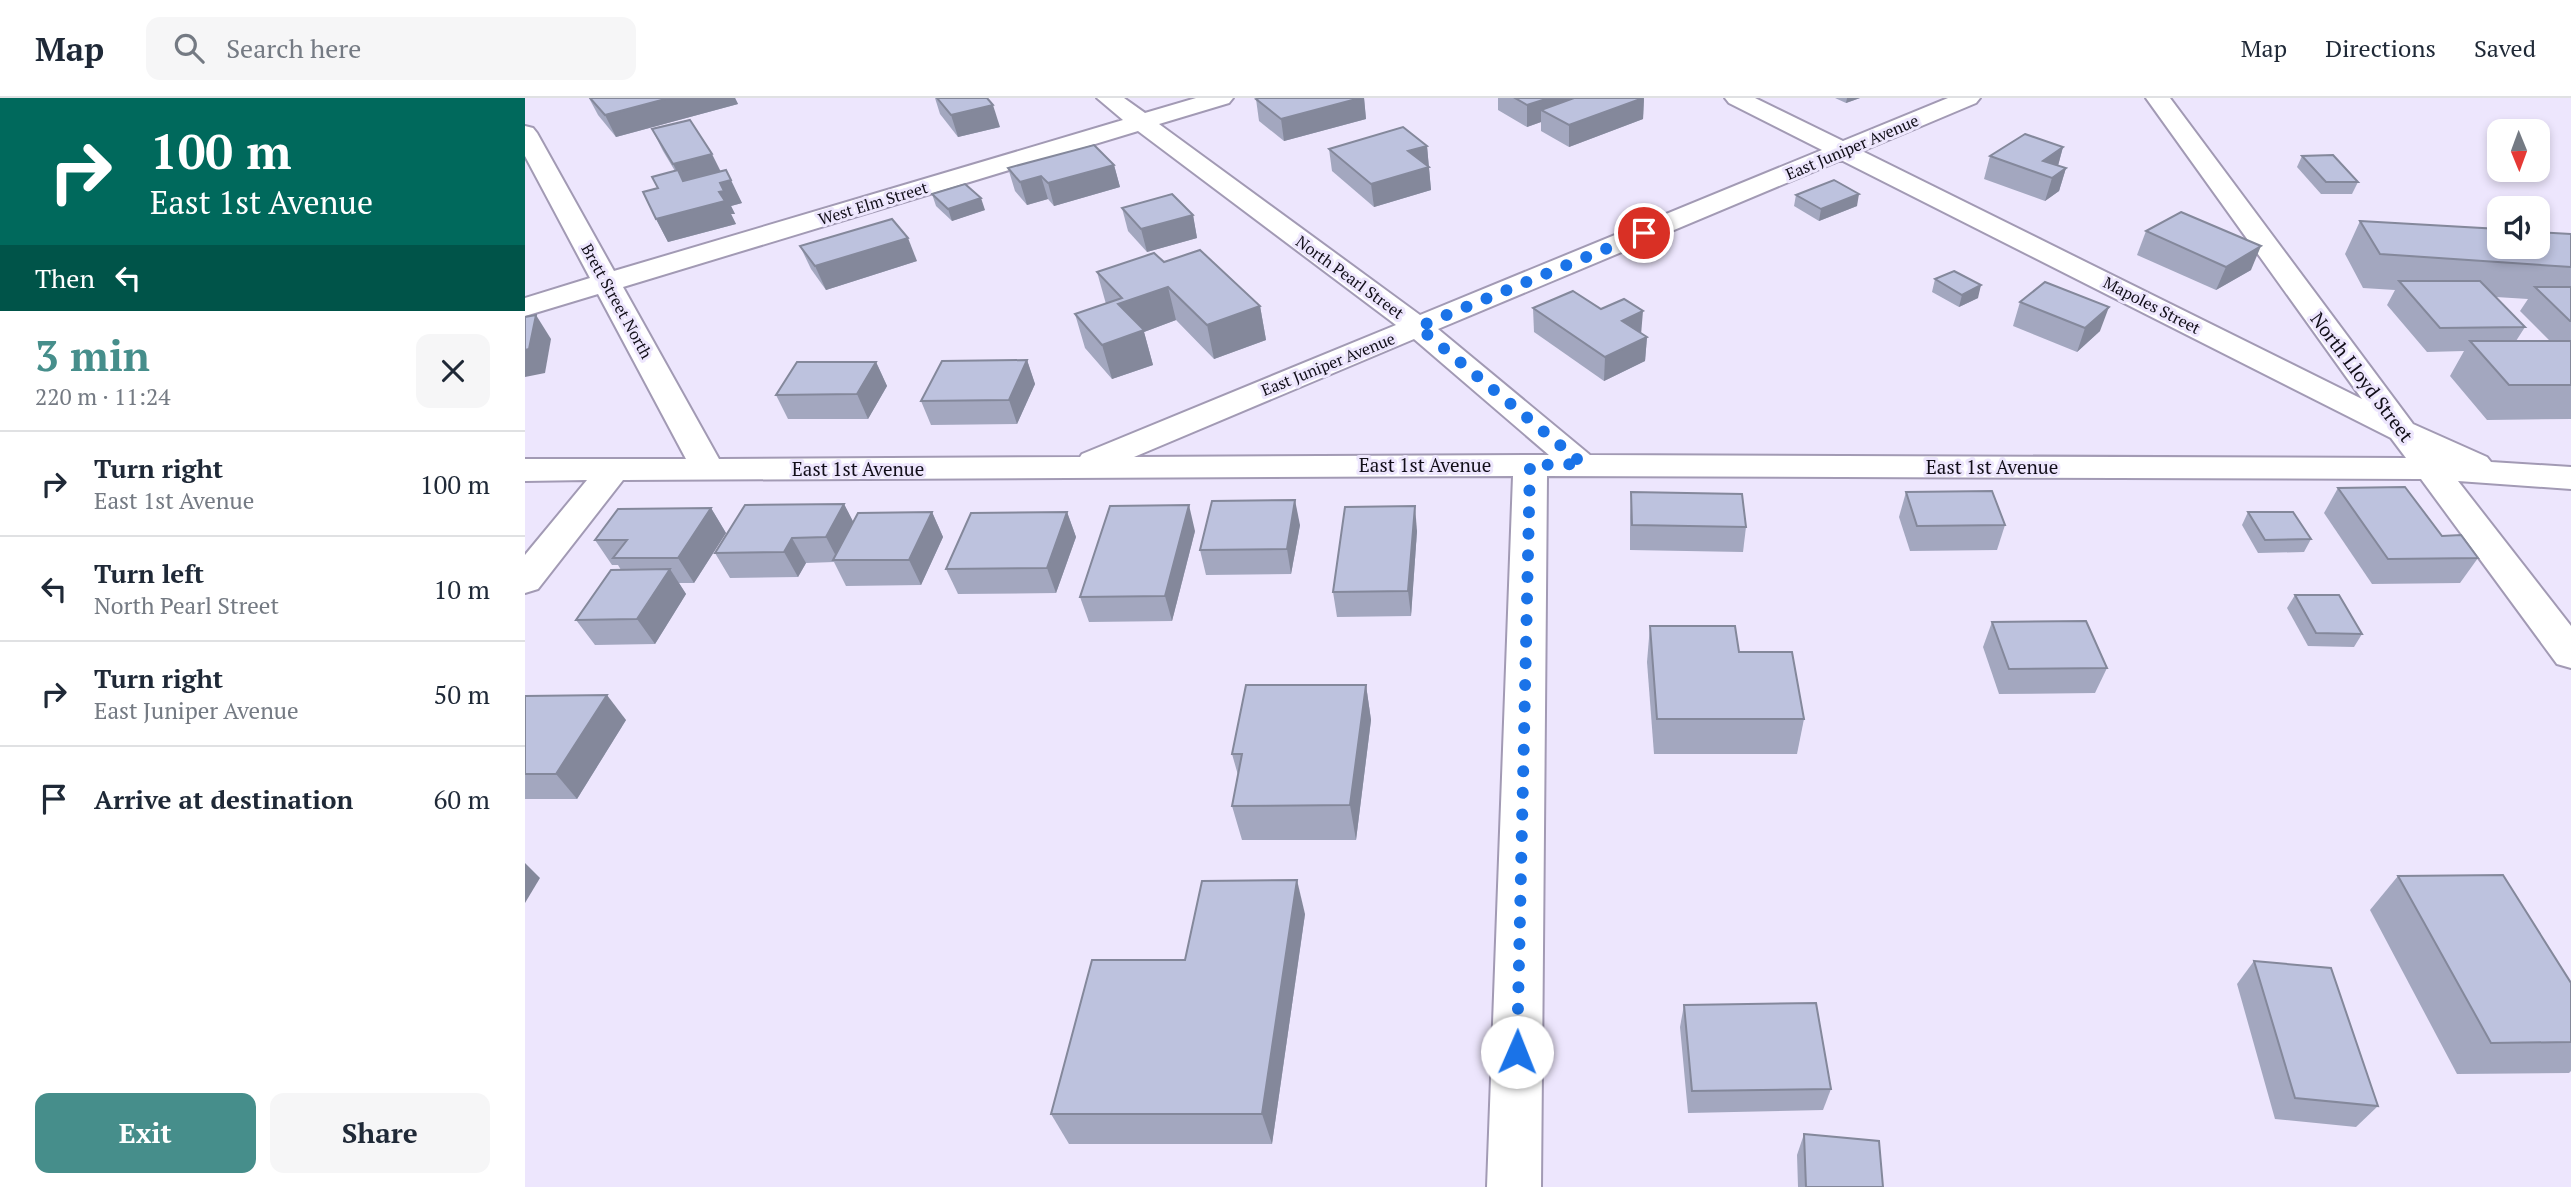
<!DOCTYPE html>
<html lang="en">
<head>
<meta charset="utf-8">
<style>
  :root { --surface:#fff; --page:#f6f6f7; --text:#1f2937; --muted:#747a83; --line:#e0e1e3; --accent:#468e8b }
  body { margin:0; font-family:"PT Serif",serif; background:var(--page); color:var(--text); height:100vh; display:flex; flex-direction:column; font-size:26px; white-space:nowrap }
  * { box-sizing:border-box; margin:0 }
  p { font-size:23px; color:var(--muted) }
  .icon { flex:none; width:38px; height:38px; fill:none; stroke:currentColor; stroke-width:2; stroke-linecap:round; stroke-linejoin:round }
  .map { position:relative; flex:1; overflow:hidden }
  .sheet { display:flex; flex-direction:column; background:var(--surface); width:525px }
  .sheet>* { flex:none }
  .hud { background:#00695c; color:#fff; overflow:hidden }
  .needle { width:46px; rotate:179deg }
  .controls { position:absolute; left:1962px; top:21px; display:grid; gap:14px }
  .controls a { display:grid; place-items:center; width:63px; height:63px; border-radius:14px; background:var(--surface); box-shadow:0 4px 10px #0003; font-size:35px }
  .pin { position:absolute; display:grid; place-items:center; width:60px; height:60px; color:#fff; margin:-30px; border:4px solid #fff; border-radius:50%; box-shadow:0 2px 7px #0007 }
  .me { position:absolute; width:77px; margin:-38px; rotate:1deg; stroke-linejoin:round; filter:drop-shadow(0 0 5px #0008) }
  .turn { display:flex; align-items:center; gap:24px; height:147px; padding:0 35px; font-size:32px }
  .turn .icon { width:91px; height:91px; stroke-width:2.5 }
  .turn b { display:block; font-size:49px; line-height:60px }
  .then { display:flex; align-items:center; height:66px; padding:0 35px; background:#0003; gap:14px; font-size:26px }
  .round { display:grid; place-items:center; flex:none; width:74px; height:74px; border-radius:14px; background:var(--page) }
  .summary { display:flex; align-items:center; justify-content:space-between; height:119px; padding:0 35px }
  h1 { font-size:42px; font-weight:700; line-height:52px; color:var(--accent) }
  .cta { display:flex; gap:14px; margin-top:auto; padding:14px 35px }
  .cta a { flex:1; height:80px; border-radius:14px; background:var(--accent); color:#fff; font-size:28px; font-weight:700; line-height:80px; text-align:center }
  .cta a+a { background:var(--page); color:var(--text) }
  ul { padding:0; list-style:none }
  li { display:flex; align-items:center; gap:21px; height:105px; padding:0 35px; border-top:2px solid var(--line) }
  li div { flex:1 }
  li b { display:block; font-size:26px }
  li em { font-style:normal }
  header { display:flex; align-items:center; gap:42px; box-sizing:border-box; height:98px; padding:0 35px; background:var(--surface); border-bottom:2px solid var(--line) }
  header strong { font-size:33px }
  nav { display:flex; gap:38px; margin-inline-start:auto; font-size:24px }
  .search { width:490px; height:63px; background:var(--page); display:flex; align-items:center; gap:18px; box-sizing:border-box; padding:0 24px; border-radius:14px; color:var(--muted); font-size:26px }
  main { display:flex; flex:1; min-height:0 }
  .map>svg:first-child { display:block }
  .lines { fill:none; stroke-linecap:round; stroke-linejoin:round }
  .minor-casing { stroke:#a29ab4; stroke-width:4 }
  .minor { fill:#fff; fill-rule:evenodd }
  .wall { fill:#a3a7bf; fill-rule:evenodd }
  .shaded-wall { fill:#84889b }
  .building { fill:#bdc2de; stroke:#84889b; stroke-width:2 }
  .route { stroke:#1a73e8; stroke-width:12; stroke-dasharray:0 21.6 }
  .labels { text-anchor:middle; stroke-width:6; stroke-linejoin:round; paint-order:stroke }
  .far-street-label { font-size:16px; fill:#110e18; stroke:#ede6fd }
  .street-label { font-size:19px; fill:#110e18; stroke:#ede6fd }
</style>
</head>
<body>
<header>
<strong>Map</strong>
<div class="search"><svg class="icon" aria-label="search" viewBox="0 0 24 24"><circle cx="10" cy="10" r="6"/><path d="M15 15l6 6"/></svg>Search here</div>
<nav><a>Map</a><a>Directions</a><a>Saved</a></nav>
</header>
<main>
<section class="sheet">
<div class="hud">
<div class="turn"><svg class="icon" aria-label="right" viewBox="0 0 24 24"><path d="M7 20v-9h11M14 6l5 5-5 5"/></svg><div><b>100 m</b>East 1st Avenue</div></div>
<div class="then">Then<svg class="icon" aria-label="left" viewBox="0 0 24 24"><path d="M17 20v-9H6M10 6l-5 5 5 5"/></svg></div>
</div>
<div class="summary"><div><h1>3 min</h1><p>220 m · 11:24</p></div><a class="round"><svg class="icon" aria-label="close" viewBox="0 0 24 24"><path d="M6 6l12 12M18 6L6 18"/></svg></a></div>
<ul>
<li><svg class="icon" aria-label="right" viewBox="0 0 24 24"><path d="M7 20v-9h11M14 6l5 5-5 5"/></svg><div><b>Turn right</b><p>East 1st Avenue</p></div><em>100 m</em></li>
<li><svg class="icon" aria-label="left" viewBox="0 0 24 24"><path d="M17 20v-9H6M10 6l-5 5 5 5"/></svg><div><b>Turn left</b><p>North Pearl Street</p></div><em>10 m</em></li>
<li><svg class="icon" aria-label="right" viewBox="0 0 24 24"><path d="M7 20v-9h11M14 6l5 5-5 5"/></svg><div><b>Turn right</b><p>East Juniper Avenue</p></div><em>50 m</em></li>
<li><svg class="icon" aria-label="arrive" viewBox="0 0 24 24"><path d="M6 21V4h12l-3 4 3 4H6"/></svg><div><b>Arrive at destination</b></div><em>60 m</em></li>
</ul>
<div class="cta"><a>Exit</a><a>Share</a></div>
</section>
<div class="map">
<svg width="2046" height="1089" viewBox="0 0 2046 1089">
  <rect width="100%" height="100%" fill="#ede6fd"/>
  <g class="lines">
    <defs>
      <path id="minor" d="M572 0H599L620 15 671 0H708L704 5 634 26 895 217 1297 52 1204 5 1200 0H1230L1318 43 1423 0H1455L1451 5 1337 53 1837 301 1621 0H1645L1888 326 1962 359 1966 364 2046 369V391L1933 383 2046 528V570L2032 566 1896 381 1022 378 1016 1089H962L988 378 98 382 13 491 0 495V457L62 382 0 383V361H161L73 196 0 218V200L65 180 0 58V28L8 30 12 35 89 173 598 22ZM613 33 871 227 557 356 555 359 194 361 98 189ZM1316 62 1866 340 1881 360 1065 357 913 231ZM889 241 1024 357 609 359Z"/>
    </defs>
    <use href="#minor" class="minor-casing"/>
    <use href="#minor" class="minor"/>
  </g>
  <g class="wall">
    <polygon points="64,0 210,0 213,6 91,39 73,17"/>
    <polygon points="410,0 412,0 475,29 433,39 415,16"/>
    <polygon points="734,0 839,0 841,21 759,43 734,23 731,1"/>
    <polygon points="973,0 1119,0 1118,21 1044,49 1016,33 1016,24 1002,29 973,12"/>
    <polygon points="1310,0 1335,0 1321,5"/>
    <polygon points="127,31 196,73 217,105 206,108 210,116 206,116 211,126 143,144 131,121 150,73 138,53"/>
    <polygon points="902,48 906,92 849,109 807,73 804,51"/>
    <polygon points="1538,49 1533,68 1541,70 1534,93 1520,103 1459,81 1465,58"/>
    <polygon points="1777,58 1833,84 1827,96 1796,96 1772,69"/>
    <polygon points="589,67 595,89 529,108 523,101 502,107 490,93 483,70"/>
    <polygon points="407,96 460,112 427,123 411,108"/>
    <polygon points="1271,97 1332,108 1294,123 1269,108"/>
    <polygon points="597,110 668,117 672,140 622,154 603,133"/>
    <path d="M1835 123 2046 136V321L1962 322 1925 278 1939 253 1902 254 1862 207 1870 192 1838 190 1820 156ZM1971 199 2003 201 1995 213 2025 243H1991L2000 229Z"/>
    <polygon points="1621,133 1726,172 1691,192 1612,157"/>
    <polygon points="275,148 392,163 301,192 286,171"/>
    <polygon points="639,164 735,208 741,242 689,261 651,222 619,234 628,267 587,281 560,250 550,216 581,206 572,174"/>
    <polygon points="1410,181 1453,200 1434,209 1407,194"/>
    <polygon points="1495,204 1575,233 1552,254 1488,228"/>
    <polygon points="1008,210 1076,211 1122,239 1120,263 1079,283 1009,234"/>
    <polygon points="502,262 510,286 492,326 406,327 396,303"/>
    <polygon points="351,264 362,288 343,321 263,321 251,297"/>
    <polygon points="1813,390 1917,438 1953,460 1935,485 1847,486 1799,415"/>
    <polygon points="1106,394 1221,429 1218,454 1105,452 1105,419"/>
    <polygon points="1381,394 1480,427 1472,452 1385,453 1374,419"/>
    <polygon points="319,406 328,424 407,414 418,439 396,487 321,488 309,464 281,465 273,479 205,480 190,455"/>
    <polygon points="186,410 201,435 169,485 154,485 161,496 130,546 70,547 51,522 96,472 93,467 87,467 70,442"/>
    <polygon points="542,414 551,439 531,495 433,496 421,471"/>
    <polygon points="1723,414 1786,441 1779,454 1733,455 1717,427"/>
    <polygon points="775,427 766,476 681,477 675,452"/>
    <polygon points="670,433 647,523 564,524 555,499"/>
    <polygon points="892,433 886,518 812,519 808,494"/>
    <polygon points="1770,497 1837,536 1829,549 1783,548 1762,510"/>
    <polygon points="1467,524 1582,570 1570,595 1474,596 1458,549"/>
    <polygon points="1125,528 1279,621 1272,656 1129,656 1122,564"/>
    <polygon points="841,587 846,622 831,742 717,742 707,708 713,677 707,656"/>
    <polygon points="0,598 101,622 52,701 0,701"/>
    <polygon points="1873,778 2046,885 2046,973 2044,975 1932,976 1845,812"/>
    <polygon points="780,816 747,1046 544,1046 526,1016 660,862"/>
    <polygon points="1729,863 1853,1008 1831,1029 1750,1021 1712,886"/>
    <polygon points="1159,907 1306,991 1298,1012 1163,1015 1155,929"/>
    <polygon points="1279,1036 1358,1089 1273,1089 1272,1057"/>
  </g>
  <g class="shaded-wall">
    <polygon points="144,0 210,0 213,6 91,39 80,17"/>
    <polygon points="835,0 839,0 841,21 759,43 756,21"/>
    <polygon points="1024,0 1078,0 1016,12 1016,24 1002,29 1002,7"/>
    <polygon points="1119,0 1118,21 1044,49 1044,27"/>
    <polygon points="1322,0 1335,0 1321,5"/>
    <polygon points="468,7 475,29 433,39 426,17"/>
    <polygon points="902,48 906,92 849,109 846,86 883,53"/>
    <polygon points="1538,49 1532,71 1518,63"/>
    <polygon points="187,56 198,78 160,89 148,66"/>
    <polygon points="589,67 595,89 529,108 523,85"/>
    <polygon points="1541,70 1534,93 1520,103 1527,80"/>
    <polygon points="516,78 523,101 502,107 495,84"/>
    <polygon points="206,82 217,105 206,108 210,116 206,116 211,126 143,144 131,121 194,94 195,85"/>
    <polygon points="1334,96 1332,108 1294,123 1296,111"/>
    <polygon points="456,100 460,112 427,123 423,111"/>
    <polygon points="668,117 672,140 622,154 616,131"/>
    <polygon points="383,140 392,163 301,192 290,168"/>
    <polygon points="1736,148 1726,172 1691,192 1701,169"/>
    <polygon points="1456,187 1453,200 1434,209 1437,197"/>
    <polygon points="643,189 651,222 619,234 628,267 587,281 577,247 593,206"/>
    <polygon points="735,208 741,242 689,261 682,227"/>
    <polygon points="1584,209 1575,233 1552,254 1560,230"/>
    <polygon points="1118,213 1116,237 1097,223"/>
    <polygon points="11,217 26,241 20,275 0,279 0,252"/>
    <polygon points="1122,239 1120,263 1079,283 1080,259"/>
    <polygon points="502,262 510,286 492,326 484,302"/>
    <polygon points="351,264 362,288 343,321 332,296"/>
    <polygon points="770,402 775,427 766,476 762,451"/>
    <polygon points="319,406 332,431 313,462 301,439"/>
    <polygon points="664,407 670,433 647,523 640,498"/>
    <polygon points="890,408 892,433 886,518 883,493"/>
    <polygon points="186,410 201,435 169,485 153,460"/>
    <polygon points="407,414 418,439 396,487 384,462"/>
    <polygon points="542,414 551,439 531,495 522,470"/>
    <polygon points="267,440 281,465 273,479 259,454"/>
    <polygon points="145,471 161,496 130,546 112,521"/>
    <polygon points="841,587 846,622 831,742 825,707"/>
    <polygon points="82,597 101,622 52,701 31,676"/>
    <polygon points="0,765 15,780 0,805"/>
    <polygon points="772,782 780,816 747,1046 737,1016"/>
  </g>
  <g class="building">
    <polygon points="65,0 144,0 80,17"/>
    <polygon points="412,0 462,0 468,7 426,17"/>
    <polygon points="734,0 835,0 756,21 731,1"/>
    <polygon points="990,0 1024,0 1002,7"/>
    <polygon points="1049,0 1118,0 1044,27 1016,12"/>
    <polygon points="165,22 187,56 148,66 127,31"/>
    <polygon points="878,29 902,48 883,53 904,69 846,86 804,51"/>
    <polygon points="1500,36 1538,49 1518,63 1541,70 1527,80 1465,58"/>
    <polygon points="569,47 589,67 523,85 516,78 495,84 483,70"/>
    <polygon points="1808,57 1833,84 1801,84 1777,58"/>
    <polygon points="153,72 158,83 201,72 206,82 195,85 199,93 194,94 200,103 131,121 118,94 133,90 127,79"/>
    <polygon points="1309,82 1334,96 1296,111 1271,97"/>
    <polygon points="440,86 456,100 423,111 407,96"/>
    <polygon points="647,96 668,117 616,131 597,110"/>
    <polygon points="1656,114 1736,148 1701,169 1621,133"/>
    <polygon points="367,121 383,140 290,168 275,148"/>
    <polygon points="1835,123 1974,131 1974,149 2012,149 2012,134 2046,136 2046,169 1855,156"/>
    <polygon points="675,152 735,208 682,227 643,189 593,206 619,232 577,247 550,216 597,200 572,174 629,155 639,164"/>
    <polygon points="1429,173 1456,187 1437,197 1410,181"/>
    <polygon points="1874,183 1955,183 2000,229 1915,230"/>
    <polygon points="1520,184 1584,209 1560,230 1495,204"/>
    <polygon points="2010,189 2046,189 2046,223 2045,223"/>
    <polygon points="1048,193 1076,211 1099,201 1118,213 1097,223 1122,239 1080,259 1008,210"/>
    <polygon points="11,217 4,251 0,252 0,219"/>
    <polygon points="1945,243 2046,243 2046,287 1984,287"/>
    <polygon points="502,262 484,302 396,303 417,263"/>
    <polygon points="272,264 351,264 332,296 251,297"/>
    <polygon points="1880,389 1917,438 1936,437 1953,460 1863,461 1813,390"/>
    <polygon points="1467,393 1480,427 1392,428 1381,394"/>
    <polygon points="1106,394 1217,396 1221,429 1107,427"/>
    <polygon points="770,402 762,451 675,452 687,403"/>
    <polygon points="319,406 301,439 267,440 259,454 190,455 220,407"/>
    <polygon points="664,407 640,498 555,499 585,408"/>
    <polygon points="890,408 883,493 808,494 820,409"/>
    <polygon points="186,410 153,460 88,460 102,442 70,442 93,411"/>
    <polygon points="407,414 384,462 308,462 333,415"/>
    <polygon points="542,414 522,470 421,471 446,415"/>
    <polygon points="1723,414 1768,414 1786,441 1740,442"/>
    <polygon points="145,471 112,521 51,522 86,472"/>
    <polygon points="1770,497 1814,497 1837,536 1791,535"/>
    <polygon points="1561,523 1582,570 1484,571 1467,524"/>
    <polygon points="1125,528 1210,528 1214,554 1267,554 1279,621 1132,621"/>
    <polygon points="721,587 841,587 825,707 707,708 717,656 707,656"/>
    <polygon points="82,597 31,676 0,676 0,598"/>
    <polygon points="1978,777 2046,885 2046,944 1966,945 1873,778"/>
    <polygon points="772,782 737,1016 526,1016 567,862 660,862 677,783"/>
    <polygon points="1729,863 1806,870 1853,1008 1770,1000"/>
    <polygon points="1291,905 1306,991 1167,993 1159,907"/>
    <polygon points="1279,1036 1354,1043 1358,1089 1281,1089"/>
  </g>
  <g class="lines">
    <polyline class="route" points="992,954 1005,367 1058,366 893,229 1119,135"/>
  </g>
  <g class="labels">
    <g class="far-street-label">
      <text transform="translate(1327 49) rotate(-23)" y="6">East Juniper Avenue</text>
      <text transform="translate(348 105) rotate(-17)" y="6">West Elm Street</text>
      <text transform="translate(825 179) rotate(36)" y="6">North Pearl Street</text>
      <text transform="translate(92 203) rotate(61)" y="6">Brett Street North</text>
      <text transform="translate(1627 207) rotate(27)" y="6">Mapoles Street</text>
      <text transform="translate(803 266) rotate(-22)" y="6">East Juniper Avenue</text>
    </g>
    <g class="street-label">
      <text transform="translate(1837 279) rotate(53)" y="7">North Lloyd Street</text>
      <text x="900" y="374">East 1st Avenue</text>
      <text x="1467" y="376">East 1st Avenue</text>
      <text x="333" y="378">East 1st Avenue</text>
    </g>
  </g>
</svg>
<div class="controls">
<a><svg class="needle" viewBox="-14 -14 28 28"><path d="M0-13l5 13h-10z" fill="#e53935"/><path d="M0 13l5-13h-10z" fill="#747a83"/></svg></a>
<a><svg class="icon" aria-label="sound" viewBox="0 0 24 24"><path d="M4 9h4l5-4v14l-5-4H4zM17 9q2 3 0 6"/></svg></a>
</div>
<div class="pin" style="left:1119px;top:135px;background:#d93025"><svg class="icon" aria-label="arrive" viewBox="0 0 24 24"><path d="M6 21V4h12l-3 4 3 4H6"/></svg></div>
<svg class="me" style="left:992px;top:954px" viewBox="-20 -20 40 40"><circle r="19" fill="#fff"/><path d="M0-13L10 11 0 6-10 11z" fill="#1a73e8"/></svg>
</div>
</main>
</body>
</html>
